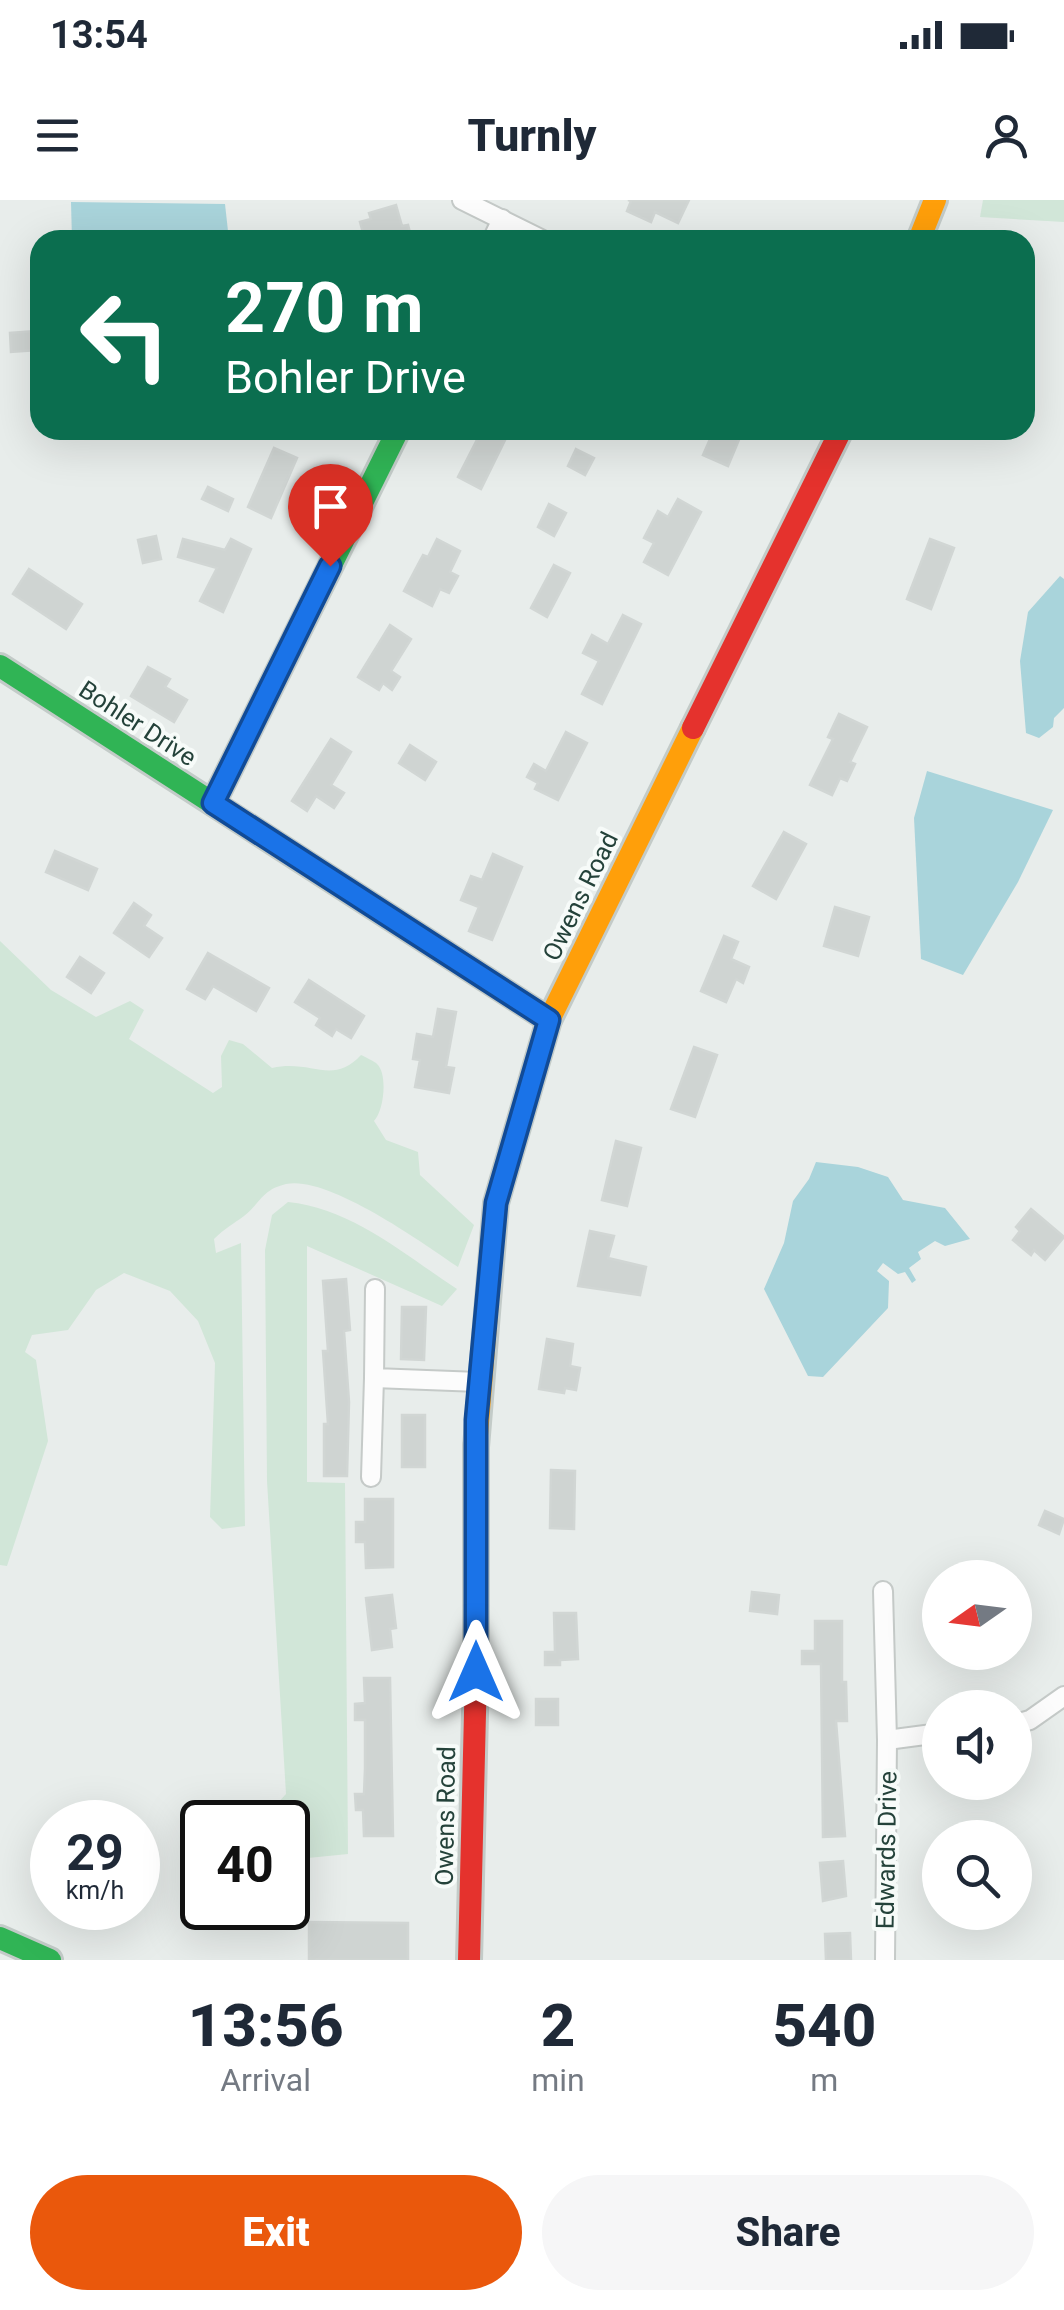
<!DOCTYPE html>
<html lang="en">
<head>
<meta charset="utf-8">
<style>
  :root { --surface:#fff; --page:#f6f6f7; --text:#1f2937; --muted:#747a83; --accent:#ea580c }
  body { margin:0; font-family:Roboto,sans-serif; background:var(--page); color:var(--text); height:100vh; display:flex; flex-direction:column; font-size:38px; white-space:nowrap }
  * { box-sizing:border-box; margin:0 }
  p { font-size:32px; color:var(--muted) }
  .icon { flex:none; width:55px; height:55px; fill:none; stroke:currentColor; stroke-width:2; stroke-linecap:round; stroke-linejoin:round }
  .map { position:relative; height:1760px; overflow:hidden }
  .sheet { display:flex; flex-direction:column; background:var(--surface); flex:1 }
  .sheet>* { flex:none }
  .banner { position:absolute; left:30px; top:30px; width:1005px; height:210px; border-radius:30px; box-shadow:0 10px 40px #0002; background:#0b6e4f; color:#fff; overflow:hidden }
  .needle { width:65px; rotate:256deg }
  .buttons { position:absolute; left:922px; top:1360px; display:grid; gap:20px }
  .buttons a { display:grid; place-items:center; width:110px; height:110px; border-radius:50%; background:var(--surface); box-shadow:0 10px 40px #0002; font-size:50px }
  .speed { position:absolute; left:30px; top:1600px; display:flex; gap:20px; font-size:50px; font-weight:700; text-align:center }
  .speed>* { display:grid; place-content:center; width:130px; height:130px; border-radius:50%; background:var(--surface); box-shadow:0 10px 40px #0002; line-height:1 }
  .speed small { font-size:25px; font-weight:400 }
  .speed .limit { border:5px solid #111; border-radius:15px; background:#fff; color:#111 }
  .pin { position:absolute; display:grid; place-items:center; width:85px; height:85px; color:#fff; margin:-102px -42px; border-radius:50% 50% 50% 0; rotate:-45deg; box-shadow:0 0 10px #0007 }
  .pin .icon { rotate:45deg }
  .me { position:absolute; width:110px; margin:-55px; rotate:0deg; stroke-linejoin:round; filter:drop-shadow(0 0 8px #0008) }
  .turn { display:flex; align-items:center; gap:35px; height:210px; padding:0 30px; font-size:45px }
  .turn .icon { width:130px; height:130px; stroke-width:2.5 }
  .turn b { display:block; font-size:70px; line-height:85px }
  .eta { display:flex; justify-content:space-evenly; align-items:center; height:170px; text-align:center }
  .eta b { font-size:60px; font-weight:800; line-height:70px }
  .cta { display:flex; gap:20px; margin-top:auto; padding:20px 30px }
  .cta a { flex:1; height:115px; border-radius:60px; background:var(--accent); color:#fff; font-size:40px; font-weight:800; line-height:115px; text-align:center }
  .cta a+a { background:var(--page); color:var(--text) }
  .status { display:flex; justify-content:space-between; align-items:center; height:70px; padding:0 50px; background:var(--surface); direction:ltr }
  .status svg { height:28px; fill:currentColor }
  header { display:flex; justify-content:space-between; align-items:center; height:130px; padding:0 30px; background:var(--surface); font-size:45px; font-weight:800 }
  .map>svg:first-child { display:block }
  .green { fill:#d1e6d8 }
  .water { fill:#a9d4db }
  .building { fill:#cfd4d2; stroke:#d1d6d4; stroke-width:2.5 }
  .lines { fill:none; stroke-linecap:round; stroke-linejoin:round }
  .street-casing { stroke:#c5cac8; stroke-width:22 }
  .fast-casing { stroke:#c3cbc8; stroke-width:28 }
  .slow-casing { stroke:#c3cbc8; stroke-width:28 }
  .jam-casing { stroke:#c3cbc8; stroke-width:28 }
  .street { stroke:#fcfcfc; stroke-width:18 }
  .fast { stroke:#30b455; stroke-width:22 }
  .slow { stroke:#ff9f0a; stroke-width:22 }
  .jam { stroke:#e5322d; stroke-width:22 }
  .route-casing { stroke:#114b97; stroke-width:25 }
  .route { stroke:#1a73e8; stroke-width:18 }
  .labels { text-anchor:middle; stroke-width:8; stroke-linejoin:round; paint-order:stroke }
  .street-label { font-size:25px; fill:#24423a; stroke:#f7fbf9 }
</style>
</head>
<body>
<div class="status"><b>13:54</b><svg viewBox="0 0 49 12"><path d="M0 12V9h3v3zM5 12V6h3v6zM10 12V3h3v9zM15 12V0h3v12zM26 1h20v11H26zM47 4h2v5h-2z"/></svg></div>
<header><svg class="icon" aria-label="menu" viewBox="0 0 24 24"><path d="M4 6h16M4 12h16M4 18h16"/></svg>Turnly<svg class="icon" aria-label="person" viewBox="0 0 24 24"><circle cx="12" cy="8" r="4"/><path d="M4 21q1-7 8-7t8 7"/></svg></header>
<div class="map">
<svg width="1064" height="1760" viewBox="0 0 1064 1760">
  <rect width="100%" height="100%" fill="#e8edeb"/>
  <g class="green">
    <polygon points="983,0 1064,0 1064,22 980,17"/>
    <path d="M0 741 51 790 96 817 130 801 144 810 129 839 213 893 222 887 221 856 229 840 243 844 272 868C312 859 332 886 361 855 363 856 376 862 377 864 388 874 384 911 374 921L386 940 418 952 420 975 474 1025 458 1067C423 1043 328 975 286 984 261 990 261 1003 244 1016 233 1024 224 1029 214 1039L216 1053 241 1043 245 1326 222 1329 210 1317 215 1163 198 1121 170 1091 124 1073 96 1090 68 1130 32 1135 25 1152 36 1160 48 1241 7 1366 0 1365Z"/>
    <path d="M288 1002C351 1008 405 1055 457 1089L442 1106 307 1046V1282L345 1283 348 1654 288 1660V1622H270L266 1616 286 1594 267 1281 265 1050 272 1015Z"/>
  </g>
  <g class="water">
    <polygon points="71,2 225,4 229,40 72,40"/>
    <polygon points="1060,376 1064,379 1064,508 1054,518 1053,527 1039,538 1026,533 1020,461 1028,412"/>
    <polygon points="927,571 1053,610 1018,682 963,775 921,759 914,618"/>
    <polygon points="816,962 858,967 888,977 903,1000 945,1008 970,1039 945,1046 935,1041 918,1052 921,1059 909,1068 916,1080 912,1083 905,1072 898,1074 883,1063 877,1071 889,1081 888,1108 823,1177 808,1176 764,1089 784,1043 793,1001 809,979"/>
  </g>
  <g class="building">
    <polygon points="628,0 689,0 678,23 655,12 651,22 627,11 631,1"/>
    <polygon points="396,5 402,26 408,25 412,40 365,40 360,22 371,19 369,13"/>
    <polygon points="35,131 37,150 11,152 10,133"/>
    <polygon points="482,230 510,230 481,289 458,277"/>
    <polygon points="714,230 743,230 728,266 703,255"/>
    <polygon points="274,248 297,258 271,318 248,307"/>
    <polygon points="576,249 594,258 585,275 568,266"/>
    <polygon points="208,287 233,299 228,311 202,299"/>
    <polygon points="678,299 701,312 668,375 644,362 654,343 644,338 658,311 668,317"/>
    <polygon points="549,304 566,313 554,336 538,327"/>
    <polygon points="156,336 161,359 143,363 138,340"/>
    <polygon points="183,339 225,350 231,339 251,349 223,412 200,401 217,368 178,357"/>
    <polygon points="437,339 460,351 450,372 458,376 449,393 440,389 432,406 404,391 423,355 428,357"/>
    <polygon points="930,339 954,348 931,409 907,399"/>
    <polygon points="554,365 570,373 547,417 531,408"/>
    <polygon points="29,369 82,404 66,429 13,394"/>
    <polygon points="623,415 641,424 602,504 582,494 599,461 583,453 592,435 608,444"/>
    <polygon points="390,425 411,439 391,471 400,477 392,490 383,483 379,490 358,477"/>
    <polygon points="148,467 170,479 165,487 187,500 174,522 131,496"/>
    <polygon points="839,514 867,527 850,562 855,564 847,581 840,578 832,595 810,585 833,539 828,537"/>
    <polygon points="566,532 587,543 558,600 535,589 538,583 527,577 534,564 546,571"/>
    <polygon points="331,539 351,552 331,585 344,593 334,608 316,596 307,611 292,601"/>
    <polygon points="410,545 436,562 425,580 399,563"/>
    <polygon points="784,632 806,644 776,699 753,686"/>
    <polygon points="55,651 97,669 88,690 46,672"/>
    <polygon points="493,654 522,667 492,740 469,731 479,707 461,700 471,676 482,680"/>
    <polygon points="134,703 151,715 144,726 162,738 149,757 114,733"/>
    <polygon points="835,707 869,717 858,756 824,746"/>
    <polygon points="724,736 738,742 731,759 749,767 743,783 736,779 726,802 701,791"/>
    <polygon points="208,753 269,788 256,811 213,786 205,799 187,789"/>
    <polygon points="80,757 104,773 91,793 67,777"/>
    <polygon points="309,780 364,816 351,838 336,829 332,836 316,825 320,818 295,802"/>
    <polygon points="438,809 456,812 446,867 454,868 449,893 415,887 420,860 413,859 417,834 433,837"/>
    <polygon points="694,847 717,855 695,917 671,909"/>
    <polygon points="616,941 641,948 627,1006 602,1000"/>
    <polygon points="1031,1009 1064,1037 1045,1060 1034,1050 1031,1055 1013,1040 1020,1031 1016,1027"/>
    <polygon points="590,1031 614,1036 608,1058 646,1067 640,1095 578,1086"/>
    <polygon points="346,1079 350,1130 344,1131 349,1202 347,1276 324,1276 324,1224 328,1224 323,1151 328,1151 323,1081"/>
    <polygon points="402,1107 426,1107 424,1160 401,1159"/>
    <polygon points="547,1139 573,1144 570,1166 580,1168 576,1190 565,1188 564,1193 539,1189"/>
    <rect x="402" y="1215" width="23" height="52"/>
    <polygon points="551,1270 575,1271 574,1329 550,1328"/>
    <polygon points="365,1299 393,1299 393,1367 366,1368 365,1342 356,1342 356,1322 365,1322"/>
    <polygon points="1045,1311 1064,1319 1059,1334 1039,1325"/>
    <polygon points="752,1392 779,1395 777,1414 750,1411"/>
    <polygon points="392,1395 396,1428 390,1429 392,1447 372,1450 366,1398"/>
    <polygon points="554,1413 576,1413 578,1459 560,1460 560,1465 545,1465 545,1452 555,1452"/>
    <polygon points="815,1421 842,1421 842,1482 846,1482 847,1521 836,1521 845,1636 823,1637 821,1464 802,1464 802,1451 815,1451"/>
    <polygon points="364,1478 390,1478 393,1636 364,1636 363,1610 356,1610 355,1594 364,1594 365,1569 365,1520 355,1520 355,1504 365,1503"/>
    <rect x="536" y="1499" width="22" height="26"/>
    <polygon points="843,1661 846,1696 823,1701 820,1663"/>
    <polygon points="309,1722 408,1723 408,1760 309,1760"/>
    <polygon points="850,1733 851,1760 826,1760 825,1734"/>
  </g>
  <g class="lines">
    <defs>
      <g id="street">
        <polyline points="462,0 543,40"/>
        <polyline points="492,40 502,19"/>
        <polyline points="375,1089 374,1178 479,1182"/>
        <polyline points="371,1277 374,1178"/>
        <polyline points="883,1391 887,1540 885,1760"/>
        <polyline points="1015,1524 1030,1520 1064,1496"/>
        <polyline points="887,1540 940,1533"/>
      </g>
      <g id="fast">
        <polyline points="0,466 549,820"/>
        <polyline points="213,603 398,230"/>
        <polyline points="0,1738 50,1760"/>
      </g>
      <g id="slow">
        <polyline points="919,40 935,0"/>
        <polyline points="476,1247 496,1003 549,820 693,528"/>
      </g>
      <g id="jam">
        <polyline points="693,528 841,230"/>
        <polyline points="469,1760 476,1472 476,1247"/>
      </g>
    </defs>
    <use href="#street" class="street-casing"/>
    <use href="#fast" class="fast-casing"/>
    <use href="#slow" class="slow-casing"/>
    <use href="#jam" class="jam-casing"/>
    <use href="#street" class="street"/>
    <use href="#fast" class="fast"/>
    <use href="#slow" class="slow"/>
    <use href="#jam" class="jam"/>
  </g>
  <g class="lines">
    <defs>
      <polyline id="route" points="330,366 213,603 549,820 496,1003 476,1220 476,1472"/>
    </defs>
    <use href="#route" class="route-casing"/>
    <use href="#route" class="route"/>
  </g>
  <g class="labels">
    <g class="street-label">
      <text transform="translate(138 523) rotate(33)" y="9">Bohler Drive</text>
      <text transform="translate(580 696) rotate(-64)" y="9">Owens Road</text>
      <text transform="translate(445 1616) rotate(-89)" y="9">Owens Road</text>
      <text transform="translate(886 1650) rotate(-89)" y="9">Edwards Drive</text>
    </g>
  </g>
</svg>
<div class="buttons">
<a><svg class="needle" viewBox="-14 -14 28 28"><path d="M0-13l5 13h-10z" fill="#e53935"/><path d="M0 13l5-13h-10z" fill="#747a83"/></svg></a>
<a><svg class="icon" aria-label="sound" viewBox="0 0 24 24"><path d="M4 9h4l5-4v14l-5-4H4zM17 9q2 3 0 6"/></svg></a>
<a><svg class="icon" aria-label="search" viewBox="0 0 24 24"><circle cx="10" cy="10" r="6"/><path d="M15 15l6 6"/></svg></a>
</div>
<div class="speed"><div>29<small>km/h</small></div><div class="limit">40</div></div>
<div class="pin" style="left:330px;top:366px;background:#d93025"><svg class="icon" aria-label="arrive" viewBox="0 0 24 24"><path d="M6 21V4h12l-3 4 3 4H6"/></svg></div>
<svg class="me" style="left:476px;top:1472px" viewBox="-20 -20 40 40"><path d="M0-17L14 15 0 8-14 15z" fill="#1a73e8" stroke="#fff" stroke-width="4"/></svg>
<div class="banner">
<div class="turn"><svg class="icon" aria-label="left" viewBox="0 0 24 24"><path d="M17 20v-9H6M10 6l-5 5 5 5"/></svg><div><b>270 m</b>Bohler Drive</div></div>
</div>
</div>
<section class="sheet">
<div class="eta">
<div><b>13:56</b><p>Arrival</p></div>
<div><b>2</b><p>min</p></div>
<div><b>540</b><p>m</p></div>
</div>
<div class="cta"><a>Exit</a><a>Share</a></div>
</section>
</body>
</html>
